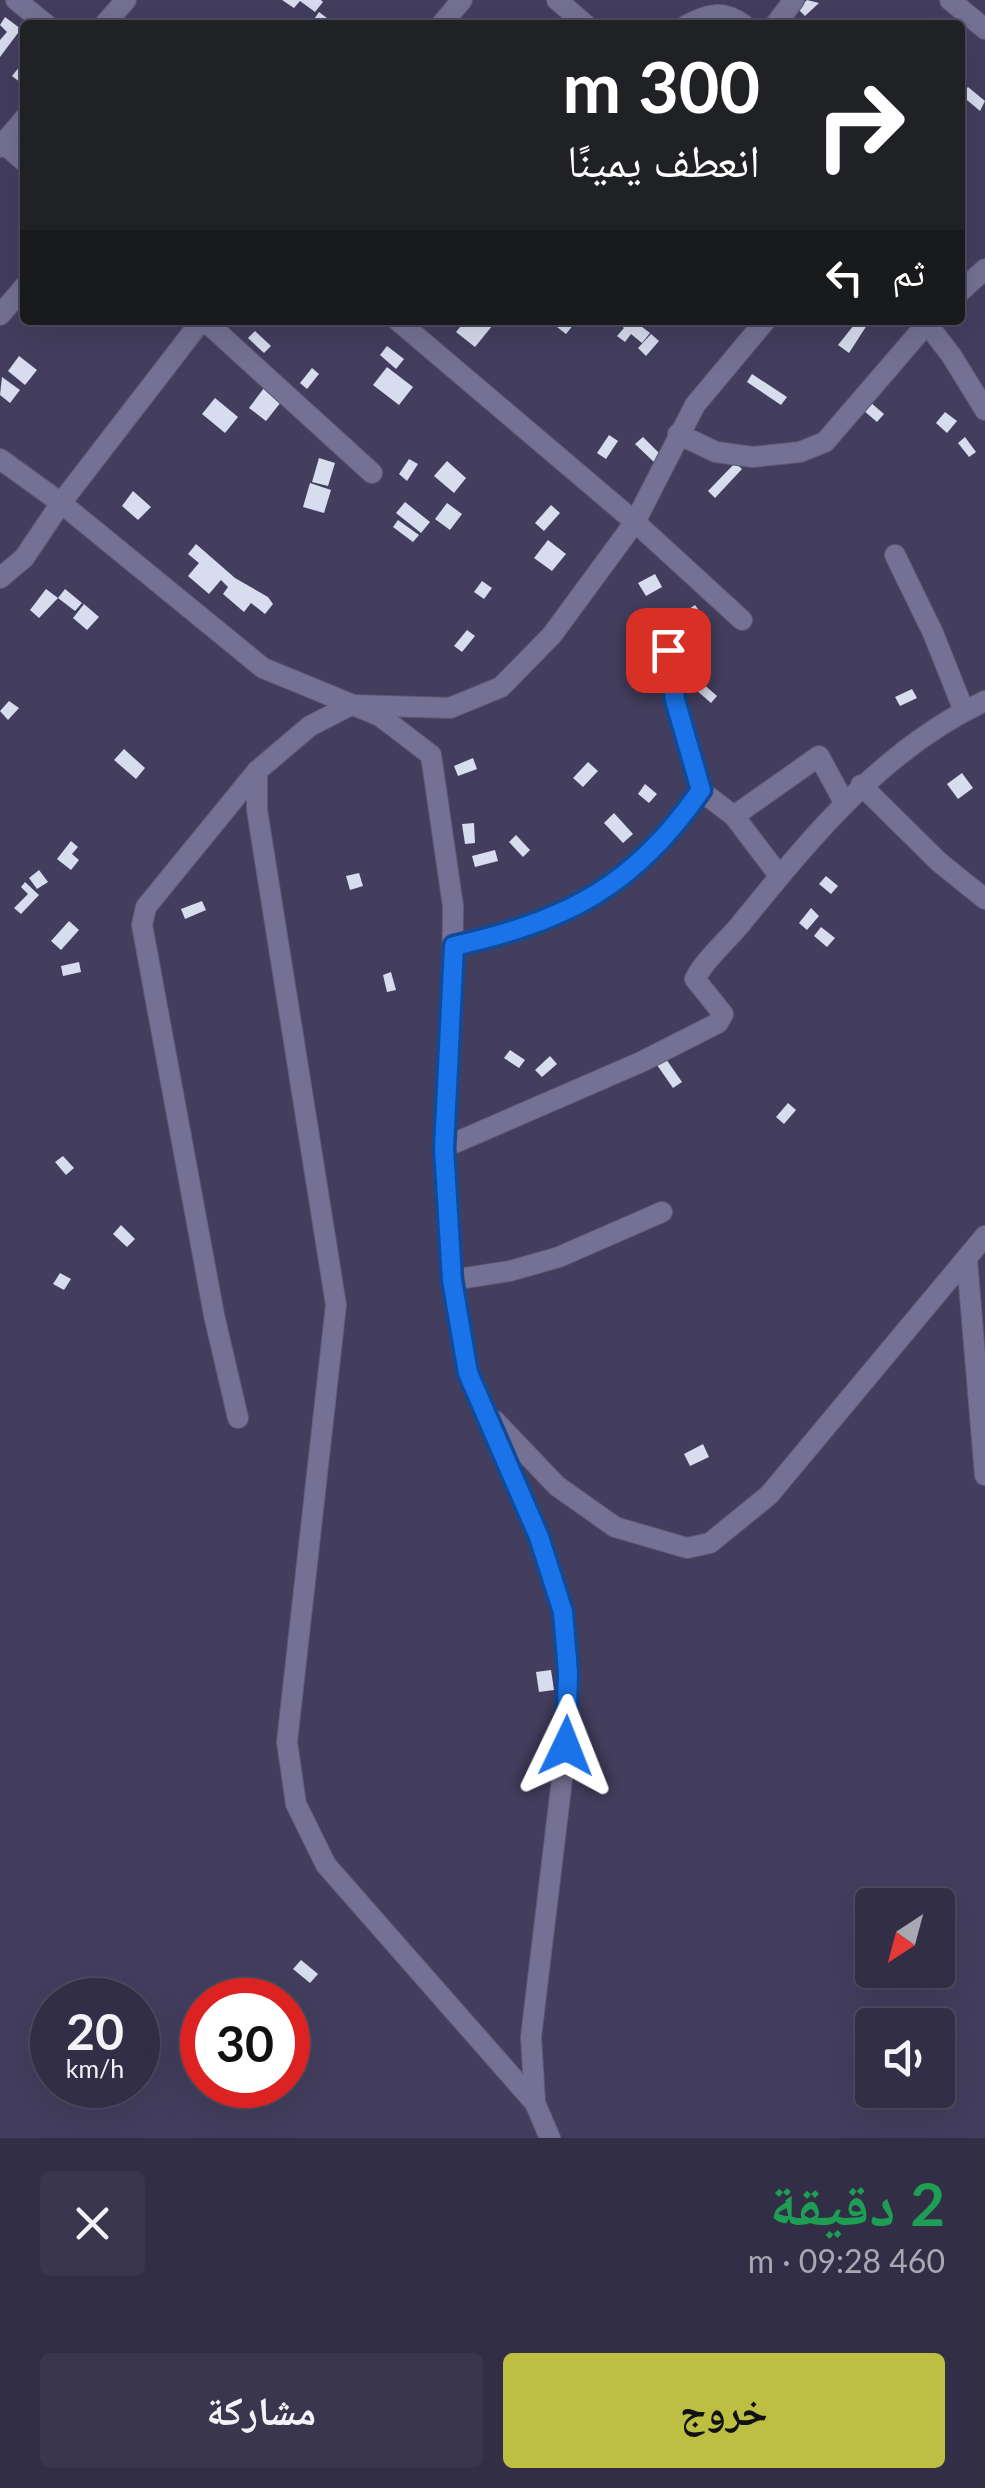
<!DOCTYPE html>
<html lang="ar">
<head>
<meta charset="utf-8">
<style>
  :root { --surface:#322e46; --page:#3a364d; --text:#f1f3f6; --muted:#a8a8b3; --line:#4d4a5f; --accent:#bdbf43 }
  body { margin:0; font-family:Lato,"Noto Naskh Arabic",sans-serif; background:var(--page); color:var(--text); direction:rtl; height:100vh; display:flex; flex-direction:column; font-size:38px; white-space:nowrap }
  * { box-sizing:border-box; margin:0 }
  p { font-size:32px; color:var(--muted) }
  .icon { flex:none; width:55px; height:55px; fill:none; stroke:currentColor; stroke-width:2; stroke-linecap:round; stroke-linejoin:round }
  .map { position:relative; height:2138px; overflow:hidden; direction:ltr }
  .sheet { display:flex; flex-direction:column; background:var(--surface); flex:1 }
  .sheet>* { flex:none }
  .guide { position:absolute; left:20px; top:20px; width:945px; height:305px; border-radius:10px; box-shadow:0 10px 40px #0002,0 0 0 2px var(--line); direction:rtl; background:#202124; color:#fff; overflow:hidden }
  .needle { width:65px; rotate:216deg }
  .tools { position:absolute; left:855px; top:1888px; display:grid; gap:20px }
  .tools a { display:grid; place-items:center; width:100px; height:100px; border-radius:10px; background:var(--surface); box-shadow:0 10px 40px #0002,0 0 0 2px var(--line); font-size:50px }
  .speed { position:absolute; left:30px; top:1978px; display:flex; gap:20px; font-size:50px; font-weight:700; text-align:center }
  .speed>* { display:grid; place-content:center; width:130px; height:130px; border-radius:50%; background:var(--surface); box-shadow:0 10px 40px #0002,0 0 0 2px var(--line); line-height:1 }
  .speed small { font-size:25px; font-weight:400 }
  .speed .limit { border:15px solid #d22; background:#fff; color:#111 }
  .pin { position:absolute; display:grid; place-items:center; width:85px; height:85px; color:#fff; margin:-42px; border-radius:20px; box-shadow:0 5px 15px #0006 }
  .me { position:absolute; width:110px; margin:-55px; rotate:2deg; stroke-linejoin:round; filter:drop-shadow(0 0 8px #0008) }
  .turn { display:flex; align-items:center; gap:35px; height:210px; padding:0 40px; font-size:45px }
  .turn .icon { width:130px; height:130px; stroke-width:2.5 }
  .turn b { display:block; font-size:70px; line-height:85px }
  .then { display:flex; align-items:center; height:95px; padding:0 40px; background:#0003; gap:20px; font-size:38px }
  .round { display:grid; place-items:center; flex:none; width:105px; height:105px; border-radius:10px; background:var(--page) }
  .head { display:flex; align-items:center; justify-content:space-between; height:170px; padding:0 40px }
  h1 { font-size:60px; font-weight:700; line-height:75px; color:#1e9e55 }
  .cta { display:flex; gap:20px; margin-top:auto; padding:20px 40px }
  .cta a { flex:1; height:115px; border-radius:10px; background:var(--accent); color:#111; font-size:40px; font-weight:700; line-height:115px; text-align:center }
  .cta a+a { background:var(--page); color:var(--text) }
  .map>svg:first-child { display:block }
  .building { fill:#d7ddee }
  .lines { fill:none; stroke-linecap:round; stroke-linejoin:round }
  .street-casing { stroke:#5e5a75; stroke-width:22 }
  .street { stroke:#757194; stroke-width:20 }
  .route-casing { stroke:#114b97; stroke-width:25 }
  .route { stroke:#1a73e8; stroke-width:18 }
</style>
</head>
<body>
<div class="map">
<svg width="985" height="2138" viewBox="0 0 985 2138">
  <rect width="100%" height="100%" fill="#433e5e"/>
  <g class="building">
    <polygon points="282,0 321,0 323,2 315,12 300,1 294,8"/>
    <polygon points="807,0 819,3 805,16 798,9"/>
    <polygon points="319,12 336,25 310,25"/>
    <polygon points="5,17 21,29 0,57 0,40 7,32 0,25"/>
    <polygon points="25,60 25,86 12,76"/>
    <polygon points="968,87 985,101 980,111 961,95"/>
    <polygon points="466,320 478,323 480,320 497,320 475,347 456,332"/>
    <polygon points="548,320 569,320 574,324 566,334"/>
    <polygon points="614,320 633,320 650,333 642,343 631,334 625,342 617,336 624,328"/>
    <polygon points="852,320 869,322 849,353 838,345 854,325"/>
    <polygon points="255,331 271,346 264,353 248,338"/>
    <polygon points="651,334 659,341 646,356 638,348"/>
    <polygon points="387,346 404,359 396,369 380,355"/>
    <polygon points="19,356 37,370 25,385 8,371"/>
    <polygon points="387,367 413,387 399,405 373,385"/>
    <polygon points="312,368 319,374 307,389 300,383"/>
    <polygon points="752,374 787,397 781,405 747,382"/>
    <polygon points="2,377 20,390 10,403 0,395"/>
    <polygon points="267,384 285,397 266,421 249,408"/>
    <polygon points="215,398 238,417 225,433 202,414"/>
    <polygon points="870,402 884,414 877,422 863,410"/>
    <polygon points="945,412 957,421 947,433 936,423"/>
    <polygon points="609,435 618,441 606,459 597,453"/>
    <polygon points="643,437 664,458 657,465 635,444"/>
    <polygon points="965,437 976,452 969,457 958,443"/>
    <polygon points="319,458 335,463 328,486 312,482"/>
    <polygon points="409,459 418,464 407,481 399,474"/>
    <polygon points="447,461 466,478 454,493 434,476"/>
    <polygon points="735,463 742,469 715,498 708,491"/>
    <polygon points="310,483 331,490 324,513 303,507"/>
    <polygon points="133,491 151,507 138,520 122,506"/>
    <polygon points="405,502 430,522 421,533 396,513"/>
    <polygon points="447,503 462,514 450,530 435,519"/>
    <polygon points="551,505 560,513 544,531 535,523"/>
    <polygon points="398,520 419,535 413,542 393,527"/>
    <polygon points="548,540 566,554 552,571 534,558"/>
    <polygon points="196,544 235,578 268,597 273,604 265,614 251,603 244,612 223,594 228,587 221,580 209,594 188,576 199,563 188,554"/>
    <polygon points="655,574 662,587 646,596 638,583"/>
    <polygon points="482,581 492,588 484,599 474,592"/>
    <polygon points="46,589 58,598 39,618 30,610"/>
    <polygon points="65,589 82,603 75,611 58,598"/>
    <polygon points="84,604 99,617 87,630 73,618"/>
    <polygon points="695,605 706,620 697,626 686,611"/>
    <polygon points="467,630 475,636 462,652 454,646"/>
    <polygon points="701,682 717,696 711,703 695,689"/>
    <polygon points="912,689 917,698 900,706 895,697"/>
    <polygon points="9,701 19,708 8,720 0,711"/>
    <polygon points="124,749 145,768 136,779 114,760"/>
    <polygon points="473,758 477,769 458,776 454,766"/>
    <polygon points="588,762 598,771 583,787 573,778"/>
    <polygon points="962,773 973,788 958,799 947,784"/>
    <polygon points="645,784 657,794 649,803 638,794"/>
    <polygon points="614,813 633,834 623,843 604,823"/>
    <polygon points="474,823 475,843 465,844 462,824"/>
    <polygon points="516,835 530,850 523,857 509,842"/>
    <polygon points="71,841 78,847 72,854 79,860 71,870 57,859"/>
    <polygon points="495,850 498,861 475,867 472,856"/>
    <polygon points="39,870 48,882 37,889 29,878"/>
    <polygon points="359,873 363,886 350,890 346,876"/>
    <polygon points="826,876 838,886 831,894 819,884"/>
    <polygon points="25,882 39,895 21,914 14,908 28,894 21,887"/>
    <polygon points="202,901 206,910 185,919 181,909"/>
    <polygon points="811,908 819,916 807,930 799,923"/>
    <polygon points="69,921 79,930 61,950 51,941"/>
    <polygon points="821,927 835,938 827,947 814,936"/>
    <polygon points="79,962 81,972 63,976 61,966"/>
    <polygon points="391,972 396,990 387,992 383,975"/>
    <polygon points="510,1050 525,1060 519,1068 504,1058"/>
    <polygon points="550,1056 557,1064 542,1077 535,1070"/>
    <polygon points="666,1059 682,1082 673,1088 657,1065"/>
    <polygon points="788,1103 796,1110 784,1124 776,1117"/>
    <polygon points="63,1156 74,1168 66,1175 55,1162"/>
    <polygon points="121,1225 135,1239 127,1247 113,1234"/>
    <polygon points="60,1273 71,1279 64,1290 53,1284"/>
    <polygon points="703,1444 709,1457 690,1466 684,1454"/>
    <polygon points="551,1670 554,1690 539,1692 536,1672"/>
    <polygon points="301,1960 318,1974 310,1983 293,1969"/>
  </g>
  <g class="lines">
    <defs>
      <g id="street">
        <polyline points="16,0 47,25"/>
        <polyline points="557,0 586,25"/>
        <polyline points="950,0 985,29"/>
        <polyline points="104,25 126,0"/>
        <polyline points="441,25 462,0"/>
        <path d="M687 25C709 13 723 10 744 25"/>
        <polyline points="775,25 794,0"/>
        <polyline points="4,144 25,162"/>
        <polyline points="0,147 25,118"/>
        <polyline points="960,292 985,269"/>
        <polyline points="0,315 25,286"/>
        <polyline points="204,320 372,473"/>
        <polyline points="397,320 635,522 742,620"/>
        <polyline points="924,320 951,355 985,410"/>
        <polyline points="678,434 716,452 753,457 800,452 825,442 930,320"/>
        <polyline points="0,459 61,503 263,668 380,716 431,755 453,906 452,1014 443,1148 452,1280 468,1373 539,1537 563,1612 568,1672 566,1746 531,2037 535,2103 550,2138"/>
        <polyline points="895,555 933,633 964,711"/>
        <polyline points="0,578 24,558 61,503 202,320"/>
        <polyline points="669,651 675,700 701,791 734,816 778,874"/>
        <polyline points="257,771 257,810 336,1305 287,1742 296,1804 326,1865 535,2103"/>
        <polyline points="861,785 939,862 985,899"/>
        <polyline points="734,816 819,756 844,802"/>
        <path d="M454 946C566 922 634 886 701 791"/>
        <path d="M443 1148 641 1062 718 1023 723 1014 695 979C705 959 725 943 739 926 810 839 881 750 985 701"/>
        <polyline points="967,1260 985,1475"/>
        <polyline points="452,1280 510,1271 559,1257 662,1212"/>
        <polyline points="238,1418 214,1315 142,925 146,907 257,771 310,726 351,705 450,708 501,687 552,635 635,522 695,405 766,320"/>
        <polyline points="495,1421 557,1486 615,1527 687,1548 710,1543 769,1495 985,1236"/>
      </g>
    </defs>
    <use href="#street" class="street-casing"/>
    <use href="#street" class="street"/>
  </g>
  <g class="lines">
    <defs>
      <path id="route" d="M566 1746 568 1672 563 1612 539 1537 468 1373 452 1280 444 1148 454 946C565 922 635 886 701 790L675 700 668 650"/>
    </defs>
    <use href="#route" class="route-casing"/>
    <use href="#route" class="route"/>
  </g>
</svg>
<div class="tools">
<a><svg class="needle" viewBox="-14 -14 28 28"><path d="M0-13l5 13h-10z" fill="#e53935"/><path d="M0 13l5-13h-10z" fill="#a8a8b3"/></svg></a>
<a><svg class="icon" aria-label="sound" viewBox="0 0 24 24"><path d="M4 9h4l5-4v14l-5-4H4zM17 9q2 3 0 6"/></svg></a>
</div>
<div class="speed"><div>20<small>km/h</small></div><div class="limit">30</div></div>
<div class="pin" style="left:668px;top:650px;background:#d93025"><svg class="icon" aria-label="arrive" viewBox="0 0 24 24"><path d="M6 21V4h12l-3 4 3 4H6"/></svg></div>
<svg class="me" style="left:566px;top:1746px" viewBox="-20 -20 40 40"><path d="M0-17L14 15 0 8-14 15z" fill="#1a73e8" stroke="#fff" stroke-width="4"/></svg>
<div class="guide">
<div class="turn"><svg class="icon" aria-label="right" viewBox="0 0 24 24"><path d="M7 20v-9h11M14 6l5 5-5 5"/></svg><div><b>300 m</b>انعطف يمينًا</div></div>
<div class="then">ثم<svg class="icon" aria-label="left" viewBox="0 0 24 24"><path d="M17 20v-9H6M10 6l-5 5 5 5"/></svg></div>
</div>
</div>
<section class="sheet">
<div class="head"><div><h1>2 دقيقة</h1><p>460 m · 09:28</p></div><a class="round"><svg class="icon" aria-label="close" viewBox="0 0 24 24"><path d="M6 6l12 12M18 6L6 18"/></svg></a></div>
<div class="cta"><a>خروج</a><a>مشاركة</a></div>
</section>
</body>
</html>
